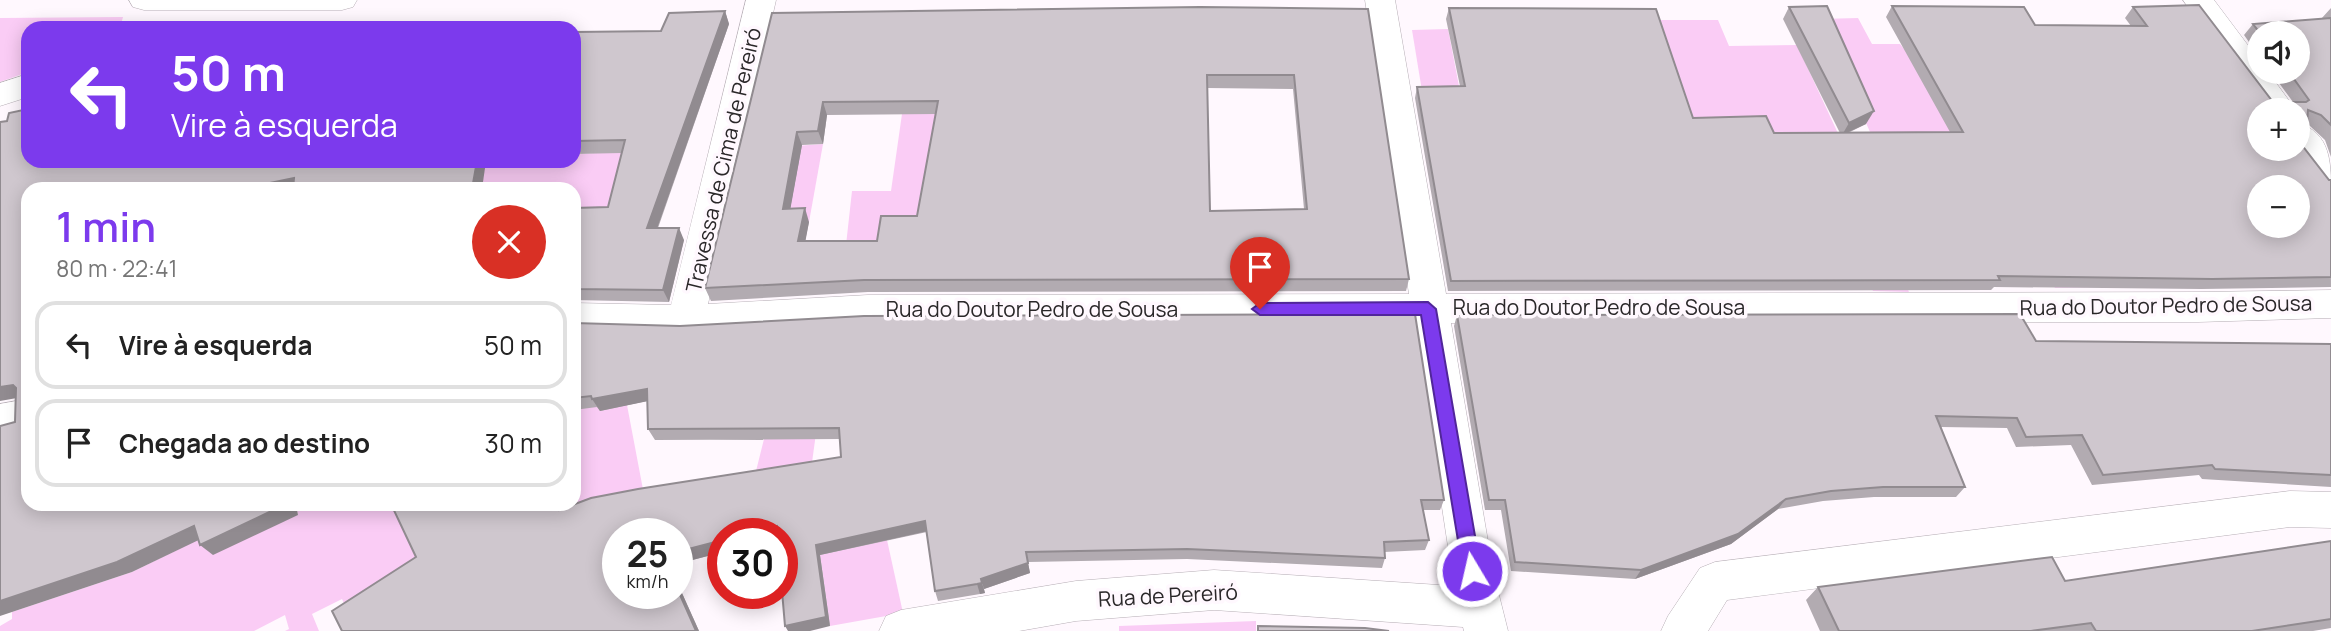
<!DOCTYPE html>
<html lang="pt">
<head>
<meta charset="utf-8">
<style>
  :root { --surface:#fff; --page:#f2f2f2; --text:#222; --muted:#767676; --line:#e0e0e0; --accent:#7c3aed }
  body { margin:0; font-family:Manrope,sans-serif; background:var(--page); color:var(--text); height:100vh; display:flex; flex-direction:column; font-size:26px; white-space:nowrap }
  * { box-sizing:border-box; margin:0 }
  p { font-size:23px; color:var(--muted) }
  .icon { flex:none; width:38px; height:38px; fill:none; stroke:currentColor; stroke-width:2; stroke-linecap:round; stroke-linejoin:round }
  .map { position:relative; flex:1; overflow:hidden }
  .sheet { position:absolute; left:21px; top:182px; width:560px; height:329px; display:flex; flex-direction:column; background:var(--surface); border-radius:21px; box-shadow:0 4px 18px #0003 }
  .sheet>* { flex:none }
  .top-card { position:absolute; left:21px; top:21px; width:560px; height:147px; border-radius:21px; box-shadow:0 4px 18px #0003; background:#7c3aed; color:#fff; overflow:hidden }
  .tools { position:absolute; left:2247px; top:21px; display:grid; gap:14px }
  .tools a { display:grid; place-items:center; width:63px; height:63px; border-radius:50%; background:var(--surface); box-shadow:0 4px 18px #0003; font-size:35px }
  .speed { position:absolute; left:602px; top:518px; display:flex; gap:14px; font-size:35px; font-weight:700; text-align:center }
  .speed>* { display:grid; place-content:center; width:91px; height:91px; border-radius:50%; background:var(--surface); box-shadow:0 4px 18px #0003; line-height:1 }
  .speed small { font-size:18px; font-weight:400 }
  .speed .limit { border:10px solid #d22; background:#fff; color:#111 }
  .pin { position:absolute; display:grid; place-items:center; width:60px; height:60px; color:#fff; margin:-72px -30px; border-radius:50% 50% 50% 0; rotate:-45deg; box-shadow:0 0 7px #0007 }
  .pin .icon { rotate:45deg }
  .me { position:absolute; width:77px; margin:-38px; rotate:351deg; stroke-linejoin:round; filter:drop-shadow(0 0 5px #0008) }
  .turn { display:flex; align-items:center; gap:24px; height:147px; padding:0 35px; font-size:32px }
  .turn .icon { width:91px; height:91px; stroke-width:2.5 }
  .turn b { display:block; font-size:49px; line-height:60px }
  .round { display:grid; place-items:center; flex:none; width:74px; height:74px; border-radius:37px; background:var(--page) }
  .overview { display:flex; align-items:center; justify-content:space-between; height:119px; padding:0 35px }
  h1 { font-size:42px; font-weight:600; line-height:52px; color:var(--accent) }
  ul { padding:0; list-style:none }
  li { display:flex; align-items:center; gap:21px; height:88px; margin:0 14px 10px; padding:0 21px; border:4px solid var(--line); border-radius:21px }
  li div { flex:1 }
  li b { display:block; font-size:26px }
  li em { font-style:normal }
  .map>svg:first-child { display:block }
  .green { fill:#faccf5 }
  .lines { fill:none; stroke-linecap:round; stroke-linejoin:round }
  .minor-casing { stroke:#b6aeb5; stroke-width:1 }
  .minor { fill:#fff; fill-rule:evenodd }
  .wall { fill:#b2abb1; fill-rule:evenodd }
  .shaded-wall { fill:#918b90 }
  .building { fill:#cfc7ce; stroke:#918b90; stroke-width:2; fill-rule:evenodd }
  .route { fill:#7c3aed; stroke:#51269a; stroke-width:2 }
  .labels { text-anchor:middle; stroke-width:7; stroke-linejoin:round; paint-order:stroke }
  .street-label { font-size:21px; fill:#2a2729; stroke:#fff8fe }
</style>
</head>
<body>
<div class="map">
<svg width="2331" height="631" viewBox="0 0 2331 631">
  <rect width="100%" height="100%" fill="#fff8fe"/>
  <g class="green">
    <polygon points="123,17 120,28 28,28 28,72 0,82 0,18"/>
    <polygon points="1858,18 1872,44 1900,44 2096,287 2055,288 2037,255 1887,241 1909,292 1873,291 1843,225 1688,129 1652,20 1718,20 1729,46 1797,45 1842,142 1874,141 1820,19"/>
    <polygon points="1448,29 1470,143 1423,97 1412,30"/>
    <polygon points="902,114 941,114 923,229 881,254 845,254 852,191 891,191"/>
    <polygon points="823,144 809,222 788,222 782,147"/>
    <polygon points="643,151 616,215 574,228 574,189 419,189 413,161 574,161 574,154"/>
    <polygon points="596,395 600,411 627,405 645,500 568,520 559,504 574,504 574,398"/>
    <polygon points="819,411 811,470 753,483 764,439"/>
    <polygon points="296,504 397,504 429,572 350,616 342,599 312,614 319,631 285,631 289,629 285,615 254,631 0,631 0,626 12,619 12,612 132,572 177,550 171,531 298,515"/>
    <polygon points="887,540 903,613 830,626 820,555"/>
    <polygon points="1256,621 1256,631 1119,631 1119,626"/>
  </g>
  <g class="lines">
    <defs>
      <g id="minor">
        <polygon points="129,0 357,0 353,7 342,10 144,10 133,7"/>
        <polygon points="746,0 776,0 708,304 868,295 1409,294 1365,0 1395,0 1446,294 2198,292 2331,290 2331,318 2198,322 1451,323 1493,571 1508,631 1464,631 1463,627 1214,610 1076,621 1019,631 879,631 886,616 901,610 1076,581 1214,570 1454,586 1414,323 868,325 686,335 574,333 574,303 671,305"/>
        <polygon points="2183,0 2214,0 2259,60 2259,72 2268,72 2296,110 2263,110"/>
        <polygon points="28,74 28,97 0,106 0,83"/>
        <path d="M2298 123C2331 133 2331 163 2331 191L2319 188 2290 149H2298Z"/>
        <polygon points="28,399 28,431 0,438 0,404"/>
        <polygon points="2290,491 2331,492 2331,528 2290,527 1727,600 1708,631 1661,631 1668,616 1700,568 1715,562"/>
      </g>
    </defs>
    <use href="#minor" class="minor-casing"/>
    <use href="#minor" class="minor"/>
  </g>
  <g class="wall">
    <polygon points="1892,6 2035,25 2131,26 2125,18 2133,7 2273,102 2293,102 2271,72 2298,72 2259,33 2259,56 2244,35 2253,24 2321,19 2331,8 2331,157 2325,140 2310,126 2307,124 2306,136 2300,142 2329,180 2331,180 2331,287 2201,289 1994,287 1991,290 1448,291 1415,98 1417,87 1460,86 1446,19 1449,8 1693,118 1774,133 1840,133 1783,19 1789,7 1866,124 1848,133 1950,132 1886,17"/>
    <path d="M1368 9 1409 279 1406 291 868 292 711 301 705 288 772 13ZM1207 88 1293 89 1304 209 1210 211ZM936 114 917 216 877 241H805L809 222 790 209 802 145 823 144 827 115Z"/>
    <polygon points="725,11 729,24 658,228 684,240 669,302 574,300 574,208 608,207 622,153 574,154 574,32 661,31"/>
    <polygon points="1457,315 2036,341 2331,344 2331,487 2202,479 2199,475 2092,485 2071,445 2016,447 2007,428 1941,427 1965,487 1956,497 1874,497 1823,501 1778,509 1731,544 1635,579 1511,571 1501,510 1485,510 1454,326"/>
    <polygon points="574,323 1444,500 1440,510 1423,510 1429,540 1425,550 1384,552 1385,558 1382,568 1187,559 1028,562 1030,573 984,589 985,593 980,594 938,601 935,591 927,532 820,555 830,626 782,534 723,534 723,552 677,564 677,534 618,534 677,593 677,582 699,631 416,557 559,504 562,509 841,457 840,439 655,440 648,429 647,401 600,411 597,407 574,410"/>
    <polygon points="2331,541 2331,628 2313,631 1820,631 1806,600 1818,587 2065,581"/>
  </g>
  <g class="shaded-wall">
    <polygon points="725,11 729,24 653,240 647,228"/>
    <polygon points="823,102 827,115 823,144 818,131"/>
    <polygon points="1874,111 1866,124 1842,135 1849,123"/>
    <polygon points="797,132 802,145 788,222 783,209"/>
    <polygon points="477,161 486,161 482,189 472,189"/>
    <polygon points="294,178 302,189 241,189"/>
    <polygon points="805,208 809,222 803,254 798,241"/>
    <polygon points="679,228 684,240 669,302 663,290"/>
    <polygon points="13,385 28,396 0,401 0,387"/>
    <polygon points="647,389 653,400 600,411 592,399"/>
    <polygon points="1786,499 1778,509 1731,544 1635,579 1641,570"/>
    <polygon points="286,504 296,504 298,515 213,555 200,545"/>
    <polygon points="925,521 928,531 820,555 830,626 810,631 788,631 785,626 816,545"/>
    <polygon points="194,526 207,536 132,572 0,616 0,601"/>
    <polygon points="777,526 781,534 747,534"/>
    <polygon points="723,540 723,552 677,564 677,552"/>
    <polygon points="1028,563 1030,573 984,589 981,579"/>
    <polygon points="677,582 699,631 696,631 677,588"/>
    <polygon points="982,583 985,593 980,594 977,584"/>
  </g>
  <g class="building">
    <path d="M2199 5 2273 102H2306L2309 100 2289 72H2298V33H2260L2253 24 2331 18V125L2321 115 2308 110 2306 136H2299L2298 140 2329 180H2331V277L2212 279 1998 276 2000 280 1451 281 1417 87 1465 86 1449 8 1656 9 1693 118 1766 116 1774 133 1963 132 1892 6 2024 7 2035 25 2147 26 2133 7ZM2259 110H2298V149H2259ZM2259 187H2298V226H2259Z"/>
    <polygon points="1827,6 1874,111 1849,123 1789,7"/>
    <path d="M1200 7 1368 9 1409 279 864 280 705 288 772 13ZM1207 75H1294L1307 209 1210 211ZM938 101 917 216H881L877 241H798L805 208 783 209 797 132 818 131 823 102Z"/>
    <polygon points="725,11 647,228 679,228 663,290 574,289 574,208 608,207 625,140 574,141 574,32 661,31 669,13"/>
    <polygon points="28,109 28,161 477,161 472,189 293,189 294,178 241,189 229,189 230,187 220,189 28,189 28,504 286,504 200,545 194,526 117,562 0,601 0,426 15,422 16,388 13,385 0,387 0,122 7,121 9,113"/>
    <polygon points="1415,314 1444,500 1421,500 1429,540 1384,542 1385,558 1187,549 1026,552 1028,563 981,579 982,583 977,584 935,591 925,521 816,545 826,617 785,626 782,591 782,534 778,534 777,526 747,534 723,534 723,540 677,552 677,534 618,534 618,593 677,593 677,588 696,631 342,631 332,611 416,557 391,504 556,504 559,510 591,498 638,489 841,457 839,428 648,429 647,389 592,399 591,396 574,398 574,323 680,326 864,316"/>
    <polygon points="2020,314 2036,341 2331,344 2331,475 2215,469 2212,465 2103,475 2082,435 2026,437 2017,418 1936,416 1965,487 1883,487 1831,491 1786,499 1738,534 1641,570 1515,562 1505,500 1489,500 1457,315"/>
    <polygon points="2331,541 2331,619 2252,631 2096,631 2091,623 2031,631 1839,631 1818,587 2052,557 2065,581"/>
    <polygon points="1258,626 1365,628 1389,631 1258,631"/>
  </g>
  <polygon class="route" points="1428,302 1436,309 1481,571 1479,577 1472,580 1466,577 1463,571 1421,315 1260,315 1252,309 1260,303"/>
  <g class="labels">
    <g class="street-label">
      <text transform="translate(724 160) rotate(-77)" y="7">Travessa de Cima de Pereiró</text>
      <text transform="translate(2166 306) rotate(-1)" y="7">Rua do Doutor Pedro de Sousa</text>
      <text x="1599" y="315">Rua do Doutor Pedro de Sousa</text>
      <text x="1032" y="317">Rua do Doutor Pedro de Sousa</text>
      <text transform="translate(1168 596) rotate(-3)" y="7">Rua de Pereiró</text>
    </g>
  </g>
</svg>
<div class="tools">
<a><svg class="icon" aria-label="sound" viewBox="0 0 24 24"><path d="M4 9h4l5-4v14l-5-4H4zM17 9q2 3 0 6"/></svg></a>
<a>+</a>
<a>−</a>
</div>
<div class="speed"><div>25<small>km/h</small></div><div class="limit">30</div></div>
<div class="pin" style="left:1260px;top:309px;background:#d93025"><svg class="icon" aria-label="arrive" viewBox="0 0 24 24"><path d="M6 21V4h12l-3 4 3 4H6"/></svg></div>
<svg class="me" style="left:1472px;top:571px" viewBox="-20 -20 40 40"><circle r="17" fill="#7c3aed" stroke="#fff" stroke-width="3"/><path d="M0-11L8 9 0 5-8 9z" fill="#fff"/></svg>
<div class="top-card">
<div class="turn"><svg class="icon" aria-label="left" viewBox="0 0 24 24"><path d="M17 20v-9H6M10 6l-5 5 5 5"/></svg><div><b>50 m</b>Vire à esquerda</div></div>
</div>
<section class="sheet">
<div class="overview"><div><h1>1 min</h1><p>80 m · 22:41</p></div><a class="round" style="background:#d93025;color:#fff"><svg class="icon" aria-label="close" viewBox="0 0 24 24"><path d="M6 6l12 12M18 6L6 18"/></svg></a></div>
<ul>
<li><svg class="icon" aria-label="left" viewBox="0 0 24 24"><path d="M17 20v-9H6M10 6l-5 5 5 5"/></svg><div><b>Vire à esquerda</b></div><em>50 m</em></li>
<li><svg class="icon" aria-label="arrive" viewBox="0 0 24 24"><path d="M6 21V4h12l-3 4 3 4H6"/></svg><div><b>Chegada ao destino</b></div><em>30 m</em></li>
</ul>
</section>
</div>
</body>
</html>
